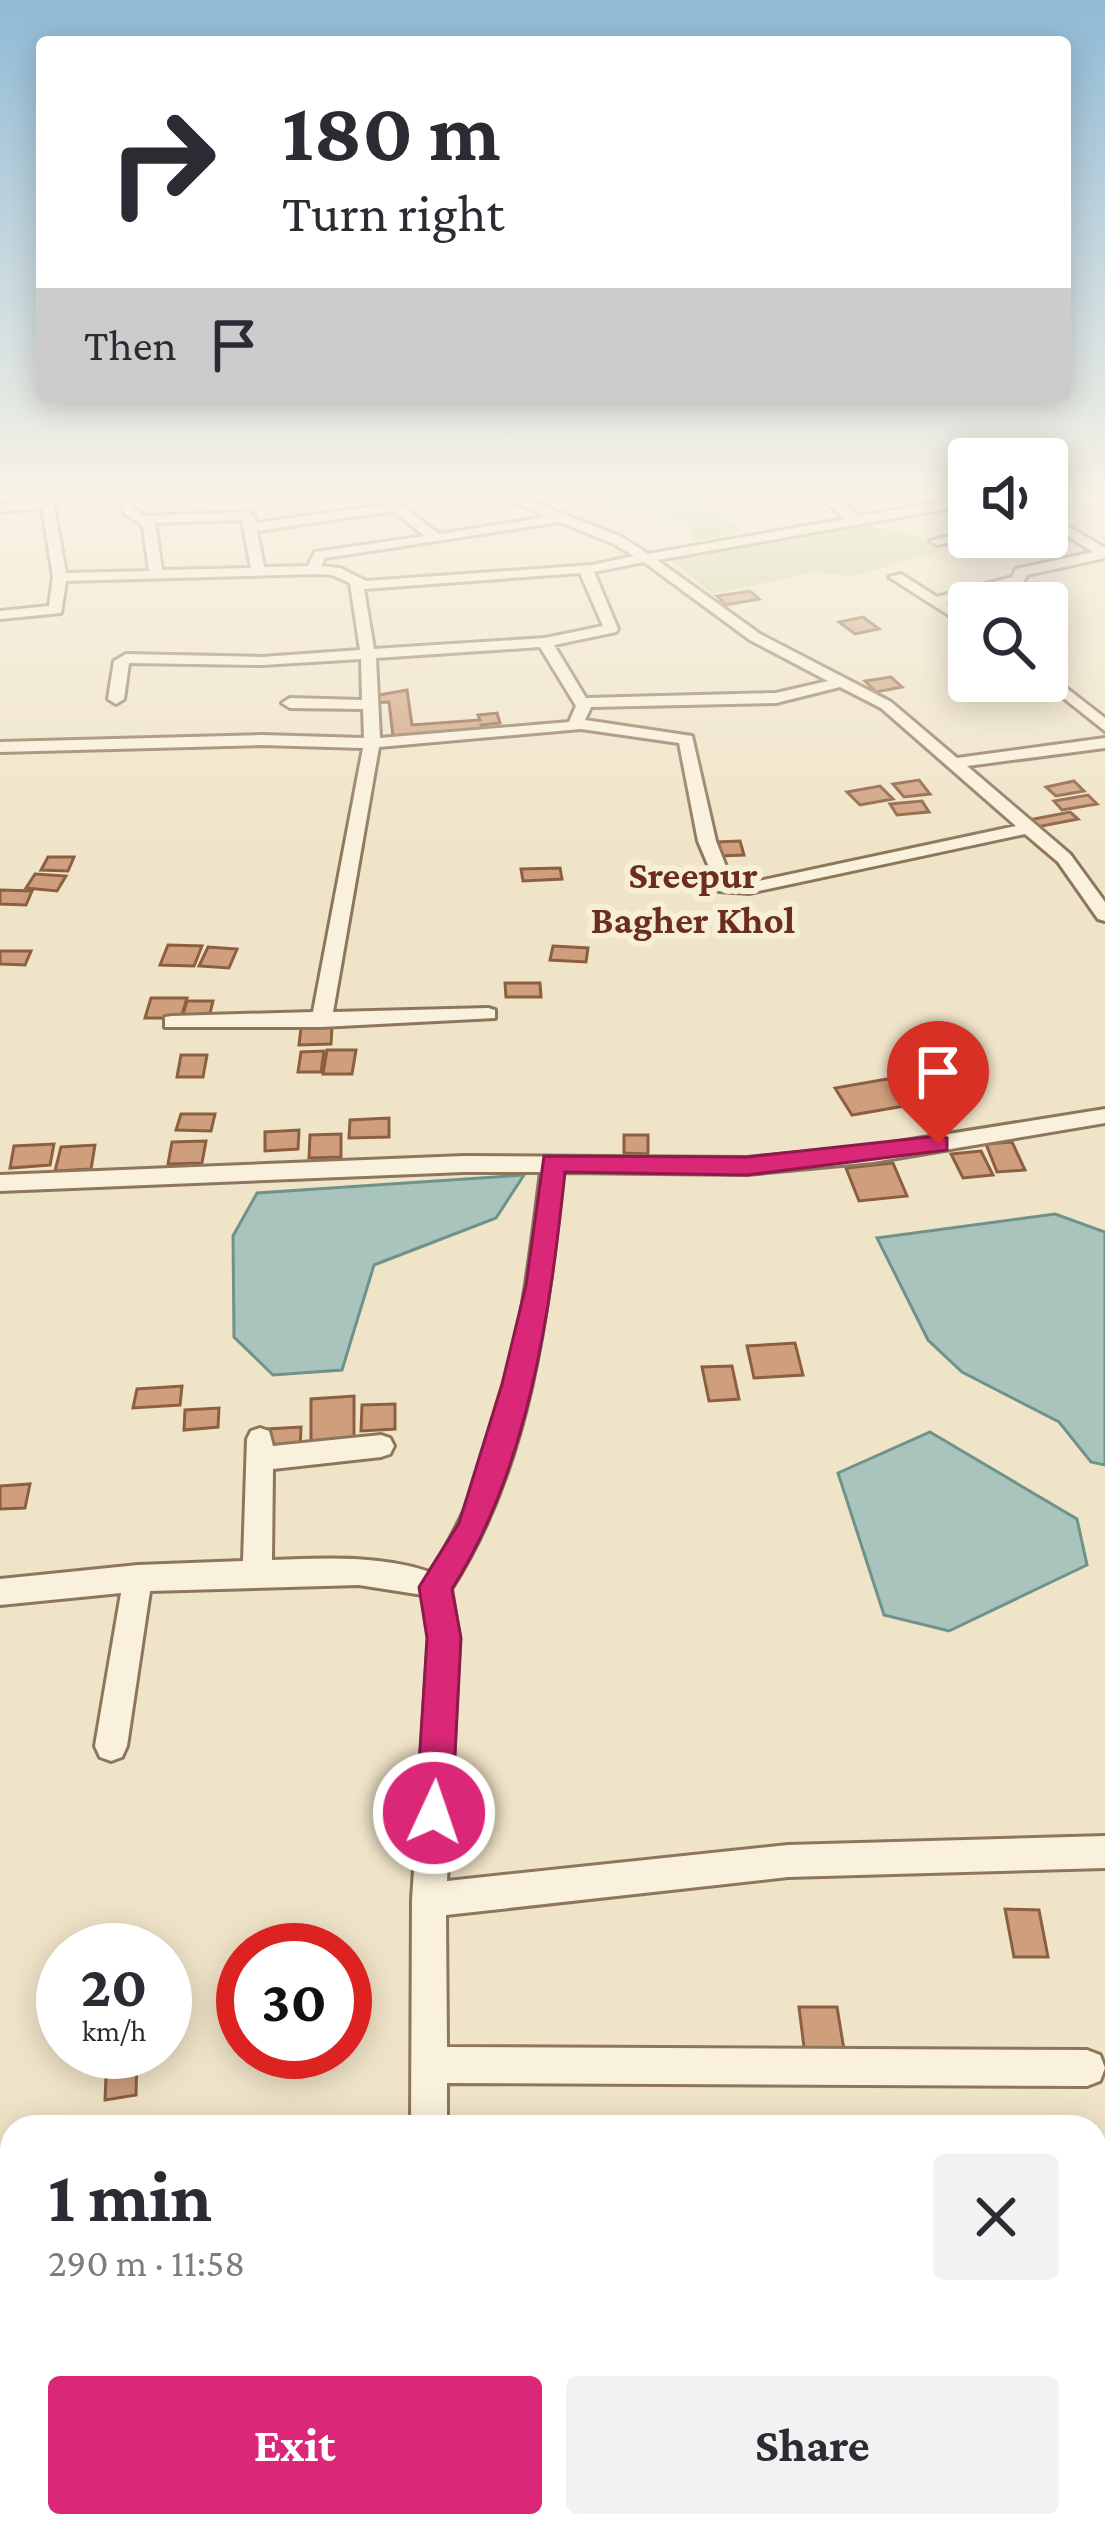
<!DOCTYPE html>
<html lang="en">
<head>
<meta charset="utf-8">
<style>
  :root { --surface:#fff; --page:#f2f2f3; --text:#2b2b33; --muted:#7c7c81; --accent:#db2777 }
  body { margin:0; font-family:"Crimson Pro",serif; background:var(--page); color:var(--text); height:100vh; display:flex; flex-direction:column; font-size:45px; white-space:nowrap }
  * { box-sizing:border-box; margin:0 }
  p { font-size:39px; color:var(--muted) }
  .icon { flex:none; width:66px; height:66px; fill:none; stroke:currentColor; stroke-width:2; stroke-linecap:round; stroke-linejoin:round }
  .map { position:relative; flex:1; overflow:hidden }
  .sheet { position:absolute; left:0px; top:2115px; width:1107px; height:423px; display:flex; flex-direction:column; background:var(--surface); border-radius:36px 36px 0 0; box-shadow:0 6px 30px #0003 }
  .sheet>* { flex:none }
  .hud { position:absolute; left:36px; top:36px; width:1035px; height:366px; border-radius:12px; box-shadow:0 6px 30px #0003; background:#fff; color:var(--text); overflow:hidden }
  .tools { position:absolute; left:948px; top:438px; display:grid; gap:24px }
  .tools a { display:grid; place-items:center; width:120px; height:120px; border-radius:12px; background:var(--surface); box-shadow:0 6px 30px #0003; font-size:60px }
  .speed { position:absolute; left:36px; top:1923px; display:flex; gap:24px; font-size:60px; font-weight:700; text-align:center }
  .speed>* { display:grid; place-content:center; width:156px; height:156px; border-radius:50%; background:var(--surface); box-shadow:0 6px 30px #0003; line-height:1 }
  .speed small { font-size:30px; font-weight:400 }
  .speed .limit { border:18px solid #d22; background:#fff; color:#111 }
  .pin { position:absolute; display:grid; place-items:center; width:102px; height:102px; color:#fff; margin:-123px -51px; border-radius:50% 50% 50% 0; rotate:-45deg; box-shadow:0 0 12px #0007 }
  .pin .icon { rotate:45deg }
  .me { position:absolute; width:132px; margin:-66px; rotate:3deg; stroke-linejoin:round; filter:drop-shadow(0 0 9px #0008) }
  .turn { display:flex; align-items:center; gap:42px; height:252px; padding:0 48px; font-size:54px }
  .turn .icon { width:156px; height:156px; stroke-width:2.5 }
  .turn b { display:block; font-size:84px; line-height:102px }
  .then { display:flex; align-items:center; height:114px; padding:0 48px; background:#0003; gap:24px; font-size:45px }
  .round { display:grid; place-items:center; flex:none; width:126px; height:126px; border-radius:12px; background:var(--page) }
  .overview { display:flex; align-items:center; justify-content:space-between; height:204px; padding:0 48px }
  h1 { font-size:72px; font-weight:700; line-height:90px }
  .cta { display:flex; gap:24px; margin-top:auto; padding:24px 48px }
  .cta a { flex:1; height:138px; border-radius:12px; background:var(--accent); color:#fff; font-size:48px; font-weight:700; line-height:138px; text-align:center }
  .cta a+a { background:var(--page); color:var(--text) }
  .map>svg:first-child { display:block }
  .green { fill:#c9cf9b }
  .water { fill:#a9c4bc; stroke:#6f938a; stroke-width:3 }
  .building { fill:#cf9f7d; stroke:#8d5f41; stroke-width:3 }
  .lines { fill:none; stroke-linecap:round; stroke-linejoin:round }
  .minor-casing { stroke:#8d765c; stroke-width:6 }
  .minor { fill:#faf1dc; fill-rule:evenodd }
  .route { fill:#db2777; stroke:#8e194d; stroke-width:3 }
  .labels { text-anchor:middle; stroke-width:12; stroke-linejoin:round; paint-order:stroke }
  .far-district-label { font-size:39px; font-weight:bold; fill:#6b2e1e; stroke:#f7eed8 }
</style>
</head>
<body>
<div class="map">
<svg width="1105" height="2536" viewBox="0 0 1105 2536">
  <rect width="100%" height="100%" fill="#f0e4c8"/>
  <g class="green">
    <path d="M578 497H704L742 533 693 541 688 522C653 513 618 517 582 507Z"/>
    <polygon points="861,524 917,536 944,550 852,577 817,572 711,594 671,558"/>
  </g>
  <g class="water">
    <polygon points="524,1175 496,1218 374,1265 342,1370 273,1375 234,1337 233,1236 257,1193"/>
    <polygon points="1055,1214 1105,1232 1105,1465 1091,1462 1059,1422 962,1372 928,1340 877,1238"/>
    <polygon points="930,1432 1077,1519 1087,1565 949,1631 884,1615 838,1473"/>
  </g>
  <g class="building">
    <polygon points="750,591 759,599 726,605 717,596"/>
    <polygon points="863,617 879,629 855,634 839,622"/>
    <polygon points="891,677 902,687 876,692 865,681"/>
    <polygon points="407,690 412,725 480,720 478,715 497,713 500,723 481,725 482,730 393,736 389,702 373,703 373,696"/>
    <polygon points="919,780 930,794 904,797 893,784"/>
    <polygon points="1074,781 1084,791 1056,796 1046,787"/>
    <polygon points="880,786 893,799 860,805 847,792"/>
    <polygon points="1088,795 1097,804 1062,810 1054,801"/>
    <polygon points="922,801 929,812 897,815 890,804"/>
    <polygon points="1070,812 1078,819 1037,827 1029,820"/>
    <polygon points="740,841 744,855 720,856 717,842"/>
    <polygon points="48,857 74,857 68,871 41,870"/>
    <polygon points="560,868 562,879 523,881 521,869"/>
    <polygon points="35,874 66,876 57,891 26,888"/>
    <polygon points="0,890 32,891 26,905 0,904"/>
    <polygon points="168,945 202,946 194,966 160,965"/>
    <polygon points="553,946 588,948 586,962 550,960"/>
    <polygon points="208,947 237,949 229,968 199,966"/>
    <polygon points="0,951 31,951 25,965 0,964"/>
    <polygon points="505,983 540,983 541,997 506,997"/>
    <polygon points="151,998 187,998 181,1018 145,1018"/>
    <polygon points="187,1001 213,1001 208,1021 181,1021"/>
    <polygon points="332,1027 331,1044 299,1045 301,1028"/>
    <polygon points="327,1050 356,1050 352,1074 323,1074"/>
    <polygon points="324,1051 321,1072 298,1072 301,1052"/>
    <polygon points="181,1055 207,1055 203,1077 177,1077"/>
    <polygon points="928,1072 945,1099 852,1115 835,1088"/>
    <polygon points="181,1114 215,1114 211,1131 176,1130"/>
    <polygon points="389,1118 389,1137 349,1138 350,1120"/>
    <polygon points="299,1130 298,1149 265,1151 265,1132"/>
    <polygon points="341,1134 341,1157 309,1158 310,1135"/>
    <polygon points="624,1135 648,1135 648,1154 624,1153"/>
    <polygon points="206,1141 202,1163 168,1164 172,1142"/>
    <polygon points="1012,1142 1025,1170 997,1172 986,1144"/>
    <polygon points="54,1144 50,1165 10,1168 14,1146"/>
    <polygon points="95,1145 91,1169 55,1171 61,1147"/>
    <polygon points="981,1151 993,1175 963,1178 951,1154"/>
    <polygon points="893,1163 907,1196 859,1201 846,1168"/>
    <polygon points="795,1343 803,1375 754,1378 747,1346"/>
    <polygon points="732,1366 739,1399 709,1401 702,1367"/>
    <polygon points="182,1386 180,1405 133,1408 137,1389"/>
    <polygon points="354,1396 354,1444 311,1448 311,1399"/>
    <polygon points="395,1404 395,1429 361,1431 362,1405"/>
    <polygon points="219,1408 218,1427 184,1430 185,1410"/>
    <polygon points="301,1427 300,1449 265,1451 267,1429"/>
    <polygon points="30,1484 25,1508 0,1509 0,1486"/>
    <polygon points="1005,1909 1039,1910 1048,1957 1014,1957"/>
    <polygon points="799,2007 837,2007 846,2062 806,2063"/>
    <polygon points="107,2052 137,2052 136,2095 105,2100"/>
  </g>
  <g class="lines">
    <defs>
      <g id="minor">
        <path d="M40 497H52L66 573 149 571 143 526 125 514 118 497H130L135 509 145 516 248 512 254 516 256 523 385 505 377 497H391L439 534 547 517 503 497H520L622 537 648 554 846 519 819 497H833L860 516 969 497V505L657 560 760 634 891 702 957 758 1105 738V748L967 766 1070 854 1105 902V921L1098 919 1058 862 1025 834 749 893 719 891 698 841 679 743 581 729 379 747 333 1012 488 1008 495 1010V1018L321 1027H165V1017L172 1016 313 1012 363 748 262 745 0 752V742L262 735 364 738 363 709 290 708 282 703 290 698 362 700 361 659 262 665 129 663 124 699 116 704 108 699 114 661 126 654 262 657 360 650 350 583 332 575 315 574 66 581 61 613 0 619V611L49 606 53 577 42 508 0 512V504L40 501ZM393 511 425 536 315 552 308 566 264 567 257 531ZM242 520 251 568 162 570 155 523ZM560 522 612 543 634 556 592 565 366 581 340 568 321 566 325 558ZM644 562 750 640 828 681 776 693 586 698 554 645 616 632 618 629 594 572ZM580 573 603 626 545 638 374 649 364 589ZM540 647 576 706 569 722 380 738 376 658ZM840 687 881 708 1016 826 749 883 732 882 716 841 692 736 585 720 591 707 776 703Z"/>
        <polygon points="1047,514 1105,548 1105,558 1027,575 1023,583 946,603 969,618 969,628 889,577 901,574 937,597 1012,577 1016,569 1093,552 1047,523"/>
        <polygon points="969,531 969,537 974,538 937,545 930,541"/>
        <polygon points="1047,673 1105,718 1105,731 1042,681 1047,681"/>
        <path d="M1105 1109V1123L873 1162 747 1174 563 1172C548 1314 530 1467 451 1589L459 1638 447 1881 788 1845 1105 1836V1868L788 1877 446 1915 447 2047 1087 2050 1100 2055 1105 2068 1100 2081 1087 2086 447 2083V2127H411L412 1900 429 1638 423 1595 359 1585 150 1591 127 1746 122 1757 111 1761 100 1757 95 1746 121 1593 0 1605V1579L138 1565 243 1561 247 1439 251 1431 260 1428 269 1431 273 1446 381 1435 390 1438 394 1446 390 1454 381 1457 273 1469 272 1560C324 1558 380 1555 430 1572 507 1457 524 1307 541 1172H464L0 1191V1175L464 1156 747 1158 873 1146Z"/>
        <polygon points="1105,2296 1105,2336 1095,2337 1095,2297"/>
        <polygon points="404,2526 446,2526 448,2536 404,2536"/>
      </g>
    </defs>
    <use href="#minor" class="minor-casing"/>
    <use href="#minor" class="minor"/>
  </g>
  <linearGradient id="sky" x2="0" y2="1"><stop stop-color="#8fbad6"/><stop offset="0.58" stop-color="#f8f3e6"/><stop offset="1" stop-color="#f8f3e6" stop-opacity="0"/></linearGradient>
  <rect width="1105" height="852" fill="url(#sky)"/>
  <path class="route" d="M938 1136 947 1138V1150L747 1175 565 1172C550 1313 529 1467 452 1589L461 1638 452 1813 447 1826 434 1831 421 1826 416 1813 427 1638 419 1587 459 1523 502 1384 526 1285 544 1156 747 1157Z"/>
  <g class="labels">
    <g class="far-district-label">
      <text x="693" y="888">Sreepur<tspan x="693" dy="45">Bagher Khol</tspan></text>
    </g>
  </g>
</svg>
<div class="tools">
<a><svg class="icon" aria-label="sound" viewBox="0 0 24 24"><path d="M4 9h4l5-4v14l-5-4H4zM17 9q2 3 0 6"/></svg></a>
<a><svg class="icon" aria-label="search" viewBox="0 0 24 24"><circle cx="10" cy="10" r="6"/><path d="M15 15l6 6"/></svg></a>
</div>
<div class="speed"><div>20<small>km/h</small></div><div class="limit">30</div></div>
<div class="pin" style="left:938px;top:1144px;background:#d93025"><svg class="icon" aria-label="arrive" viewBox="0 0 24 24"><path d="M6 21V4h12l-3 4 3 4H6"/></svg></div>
<svg class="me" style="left:434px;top:1813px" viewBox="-20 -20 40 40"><circle r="17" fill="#db2777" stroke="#fff" stroke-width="3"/><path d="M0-11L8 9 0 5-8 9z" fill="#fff"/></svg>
<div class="hud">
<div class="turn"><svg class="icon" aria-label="right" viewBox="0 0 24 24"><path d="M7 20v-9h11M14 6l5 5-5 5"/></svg><div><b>180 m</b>Turn right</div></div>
<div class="then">Then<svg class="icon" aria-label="arrive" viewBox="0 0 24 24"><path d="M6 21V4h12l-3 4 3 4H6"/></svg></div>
</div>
<section class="sheet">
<div class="overview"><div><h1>1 min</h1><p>290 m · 11:58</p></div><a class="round"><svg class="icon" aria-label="close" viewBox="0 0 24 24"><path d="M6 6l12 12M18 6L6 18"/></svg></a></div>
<div class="cta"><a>Exit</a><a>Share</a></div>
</section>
</div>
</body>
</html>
